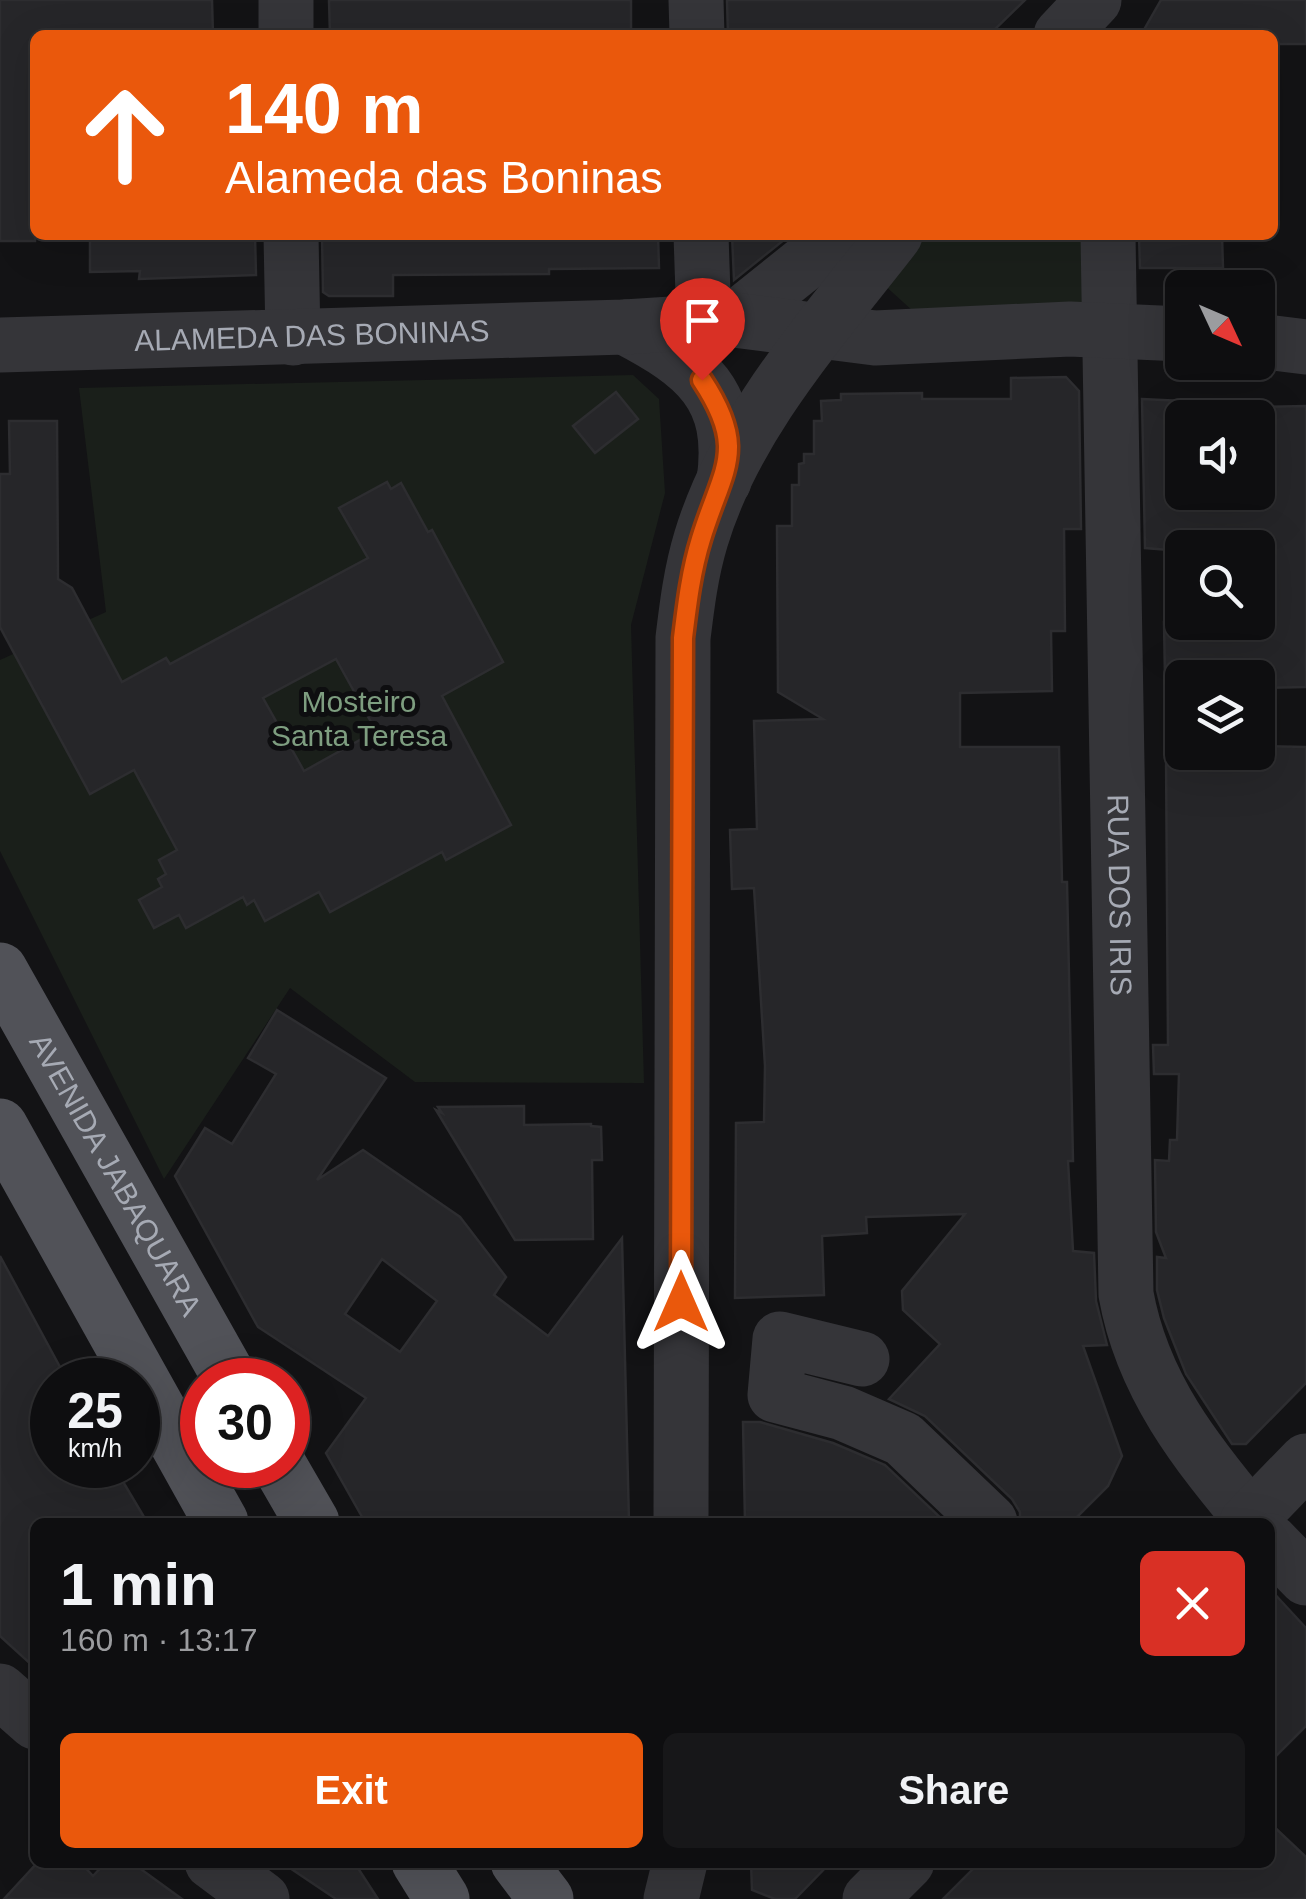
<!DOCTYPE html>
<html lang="en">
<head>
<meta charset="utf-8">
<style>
  :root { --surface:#0e0e10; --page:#171719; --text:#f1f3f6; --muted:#9b9c9f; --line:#2e2e30; --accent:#ea580c }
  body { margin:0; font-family:Helvetica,sans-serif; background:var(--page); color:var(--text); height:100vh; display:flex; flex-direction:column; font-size:38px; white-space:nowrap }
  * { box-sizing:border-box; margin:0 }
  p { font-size:32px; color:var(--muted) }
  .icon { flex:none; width:55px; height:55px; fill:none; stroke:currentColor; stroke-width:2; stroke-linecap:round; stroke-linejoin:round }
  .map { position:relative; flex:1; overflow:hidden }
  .sheet { position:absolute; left:30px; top:1518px; width:1245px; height:350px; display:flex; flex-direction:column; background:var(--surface); border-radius:15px; box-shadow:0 10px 40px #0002,0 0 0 2px var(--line) }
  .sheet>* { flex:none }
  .top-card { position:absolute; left:30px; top:30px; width:1248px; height:210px; border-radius:15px; box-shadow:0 10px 40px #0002,0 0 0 2px var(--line); background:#ea580c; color:#fff; overflow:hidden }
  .needle { width:65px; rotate:134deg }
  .fabs { position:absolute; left:1165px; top:270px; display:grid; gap:20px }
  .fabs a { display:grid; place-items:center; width:110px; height:110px; border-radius:15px; background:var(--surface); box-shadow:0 10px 40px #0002,0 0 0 2px var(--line); font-size:50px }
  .speed { position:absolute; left:30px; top:1358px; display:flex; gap:20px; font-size:50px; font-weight:700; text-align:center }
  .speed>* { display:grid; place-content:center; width:130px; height:130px; border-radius:50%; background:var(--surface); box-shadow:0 10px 40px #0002,0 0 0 2px var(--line); line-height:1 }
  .speed small { font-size:25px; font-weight:400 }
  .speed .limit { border:15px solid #d22; background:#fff; color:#111 }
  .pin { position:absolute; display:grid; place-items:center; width:85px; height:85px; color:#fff; margin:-102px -42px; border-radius:50% 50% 50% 0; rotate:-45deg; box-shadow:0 0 10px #0007 }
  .pin .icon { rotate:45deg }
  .me { position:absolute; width:110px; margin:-55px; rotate:0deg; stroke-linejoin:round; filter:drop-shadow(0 0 8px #0008) }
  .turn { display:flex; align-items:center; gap:35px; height:210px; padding:0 30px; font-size:45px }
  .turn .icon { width:130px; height:130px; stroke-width:2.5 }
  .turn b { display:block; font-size:70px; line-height:85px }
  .round { display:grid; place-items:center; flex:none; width:105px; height:105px; border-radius:15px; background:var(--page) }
  .overview { display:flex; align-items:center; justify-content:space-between; height:170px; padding:0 30px }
  h1 { font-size:60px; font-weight:700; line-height:75px }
  .cta { display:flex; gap:20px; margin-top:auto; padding:20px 30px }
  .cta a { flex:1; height:115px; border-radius:15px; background:var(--accent); color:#fff; font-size:40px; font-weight:700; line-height:115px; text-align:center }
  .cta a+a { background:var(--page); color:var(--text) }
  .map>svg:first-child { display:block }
  .green { fill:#1a1f1a }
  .building { fill:#262629; stroke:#2d2d30; stroke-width:2.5; fill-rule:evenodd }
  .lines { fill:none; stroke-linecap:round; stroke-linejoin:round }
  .minor { stroke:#353539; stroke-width:55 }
  .major { stroke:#515258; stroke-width:55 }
  .route-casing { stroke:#983908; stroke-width:25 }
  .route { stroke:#ea580c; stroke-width:18 }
  .labels { text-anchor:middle; stroke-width:10; stroke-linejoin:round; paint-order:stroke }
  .street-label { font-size:30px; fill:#a6aab4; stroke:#0e0e10 }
  .park-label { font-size:30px; fill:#7e9e80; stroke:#0e0e10 }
</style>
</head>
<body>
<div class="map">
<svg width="1306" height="1899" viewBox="0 0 1306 1899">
  <rect width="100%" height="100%" fill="#131315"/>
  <g class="green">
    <polygon points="925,235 1084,235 1082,306 914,312 882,283"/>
    <polygon points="633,375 659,399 665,493 631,625 644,1083 415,1082 290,988 164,1179 0,851 0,660 106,612 79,388"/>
  </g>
  <g class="building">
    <polygon points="0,0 212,0 213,35 35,35 35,241 0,241"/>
    <polygon points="329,0 631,0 631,35 330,35"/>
    <polygon points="727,0 1025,0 989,35 728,35"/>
    <polygon points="1161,0 1306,0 1306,44 1272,44 1272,35 1141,35"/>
    <polygon points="90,235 255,235 256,275 139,279 140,271 90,272"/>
    <polygon points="322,235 658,235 659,268 549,269 549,274 393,275 393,296 329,296 323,292"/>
    <polygon points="732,235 790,235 734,280"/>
    <polygon points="1139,235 1222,235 1223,268 1140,268"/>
    <polygon points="1066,377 1079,391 1081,529 1064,529 1065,631 1051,631 1052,691 960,693 960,747 1059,747 1062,882 1067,882 1073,1161 1068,1161 1073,1251 1094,1253 1096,1301 1107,1345 1083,1346 1122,1456 1108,1486 1078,1516 1068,1522 1020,1522 1020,1512 1012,1499 925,1416 889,1399 940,1344 903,1310 902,1291 965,1214 866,1217 867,1233 822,1236 824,1295 735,1298 736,1123 764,1122 765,1066 754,888 732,889 730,830 757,829 754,721 823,719 778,692 777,526 792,526 792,485 799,485 799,464 804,463 804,454 814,454 814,421 822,421 821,401 841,400 841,394 922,393 922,399 1011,399 1011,378"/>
    <polygon points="616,392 638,419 595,453 573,426"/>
    <polygon points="1142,399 1182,401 1182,492 1258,492 1258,407 1306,406 1306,687 1258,688 1258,678 1165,678 1164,622 1258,622 1258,548 1182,548 1182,551 1145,548"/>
    <path d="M9 421H57L58 579 72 588 122 682 166 658 170 664 368 558 339 508 387 482 391 489 401 483 428 532 432 530 503 662 442 696 511 825 446 860 442 852 330 912 319 892 265 921 254 900 247 905 243 897 186 928 179 915 154 928 139 900 162 887 158 879 166 874 159 860 177 850 134 770 90 794 0 627V474H10ZM336 659 376 731 304 771 263 698Z"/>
    <polygon points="1258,746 1306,747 1306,1383 1246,1444 1232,1444 1186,1374 1164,1318 1157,1290 1157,1257 1166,1258 1156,1232 1155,1160 1169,1161 1170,1140 1177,1140 1179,1074 1154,1074 1153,1045 1168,1045 1166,752 1258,752"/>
    <path d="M277 1010 386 1078 317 1180 363 1150 460 1217 506 1277 494 1295 548 1336 622 1238 629 1522H365L326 1453 366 1398 258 1327 175 1176 205 1128 232 1144 276 1074 248 1058ZM382 1259 437 1301 400 1352 345 1314Z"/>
    <polygon points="524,1106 524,1125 591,1124 591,1126 601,1127 602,1160 592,1160 593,1239 515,1240 436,1110 442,1113 438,1107"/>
    <polygon points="0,1256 67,1380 52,1380 52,1465 119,1465 122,1480 147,1522 35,1522 35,1668 0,1636"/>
    <polygon points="743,1422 760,1422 833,1443 885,1465 945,1522 745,1522"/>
    <polygon points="1270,1589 1306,1628 1306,1726 1270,1762"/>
    <polygon points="1270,1823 1306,1857 1306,1899 943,1899 980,1862 1270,1862"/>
    <polygon points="38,1862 80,1862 93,1876 106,1862 131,1862 182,1899 4,1899"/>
    <polygon points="281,1862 354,1862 378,1899 336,1899"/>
    <polygon points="751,1862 831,1862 795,1899 775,1899 752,1890"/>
  </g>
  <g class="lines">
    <g class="minor">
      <polyline points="286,0 286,35"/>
      <polyline points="696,0 697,35"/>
      <polyline points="1061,35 1094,0"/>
      <polyline points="291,235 293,338"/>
      <polyline points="701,235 704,323"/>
      <path id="s1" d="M1108 235 1126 1294C1142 1385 1196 1453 1254 1522"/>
      <polyline points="734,320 840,235"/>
      <path d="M625 327C696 364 736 395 724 481"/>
      <polyline points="1258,341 1306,347"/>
      <path id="s2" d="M0 345 625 327 734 320 875 338 1070 329 1182 334"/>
      <polyline points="862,1359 780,1339 775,1395 843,1413 903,1439 990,1522"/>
      <path d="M681 1522 683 638C687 605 691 572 701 539 736 423 822 329 895 235"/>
      <polyline points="1247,1522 1306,1461"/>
      <polyline points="1270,1541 1306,1578"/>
      <polyline points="0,1691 35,1722"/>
      <polyline points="212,1862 262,1899"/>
      <polyline points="671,1899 680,1862"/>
      <polyline points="870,1899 907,1862"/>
    </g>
    <g class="major">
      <path id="s3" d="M0 970 231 1380"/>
      <polyline points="0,1126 221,1522"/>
      <polyline points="279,1465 312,1522"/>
      <polyline points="419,1862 442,1899"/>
      <polyline points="518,1862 546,1899"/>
    </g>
  </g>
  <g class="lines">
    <defs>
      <path id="route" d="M681 1302 683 638C687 605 691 571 701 539 722 469 749 451 702 380"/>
    </defs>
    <use href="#route" class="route-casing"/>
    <use href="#route" class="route"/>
  </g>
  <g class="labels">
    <g class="street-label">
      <text dy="10" stroke="none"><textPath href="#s2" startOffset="312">ALAMEDA DAS BONINAS</textPath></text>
      <text dy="10" stroke="none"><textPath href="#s1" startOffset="660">RUA DOS IRIS</textPath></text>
      <text dy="10" stroke="none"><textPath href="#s3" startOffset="235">AVENIDA JABAQUARA</textPath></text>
    </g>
    <g class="park-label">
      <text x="359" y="712">Mosteiro<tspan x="359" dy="34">Santa Teresa</tspan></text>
    </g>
  </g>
</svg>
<div class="fabs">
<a><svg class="needle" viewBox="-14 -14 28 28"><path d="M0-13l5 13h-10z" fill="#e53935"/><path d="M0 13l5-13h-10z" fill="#9b9c9f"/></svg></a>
<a><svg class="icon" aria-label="sound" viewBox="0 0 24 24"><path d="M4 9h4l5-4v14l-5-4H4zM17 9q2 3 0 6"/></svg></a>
<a><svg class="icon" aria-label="search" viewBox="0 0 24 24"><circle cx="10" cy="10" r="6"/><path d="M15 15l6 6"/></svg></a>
<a><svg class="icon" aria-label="layers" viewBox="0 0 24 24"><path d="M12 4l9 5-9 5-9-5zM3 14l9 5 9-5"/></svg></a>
</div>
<div class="speed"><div>25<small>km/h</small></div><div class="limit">30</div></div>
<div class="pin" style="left:702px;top:380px;background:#d93025"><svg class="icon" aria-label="arrive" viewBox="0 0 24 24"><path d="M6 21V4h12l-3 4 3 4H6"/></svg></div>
<svg class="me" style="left:681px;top:1302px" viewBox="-20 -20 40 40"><path d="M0-17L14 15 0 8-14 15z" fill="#ea580c" stroke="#fff" stroke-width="4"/></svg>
<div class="top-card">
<div class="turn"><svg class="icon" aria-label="ahead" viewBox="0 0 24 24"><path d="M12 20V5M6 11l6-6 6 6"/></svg><div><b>140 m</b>Alameda das Boninas</div></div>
</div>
<section class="sheet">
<div class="overview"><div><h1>1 min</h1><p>160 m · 13:17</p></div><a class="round" style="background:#d93025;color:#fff"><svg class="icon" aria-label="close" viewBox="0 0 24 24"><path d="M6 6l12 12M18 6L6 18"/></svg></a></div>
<div class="cta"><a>Exit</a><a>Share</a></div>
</section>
</div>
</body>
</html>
